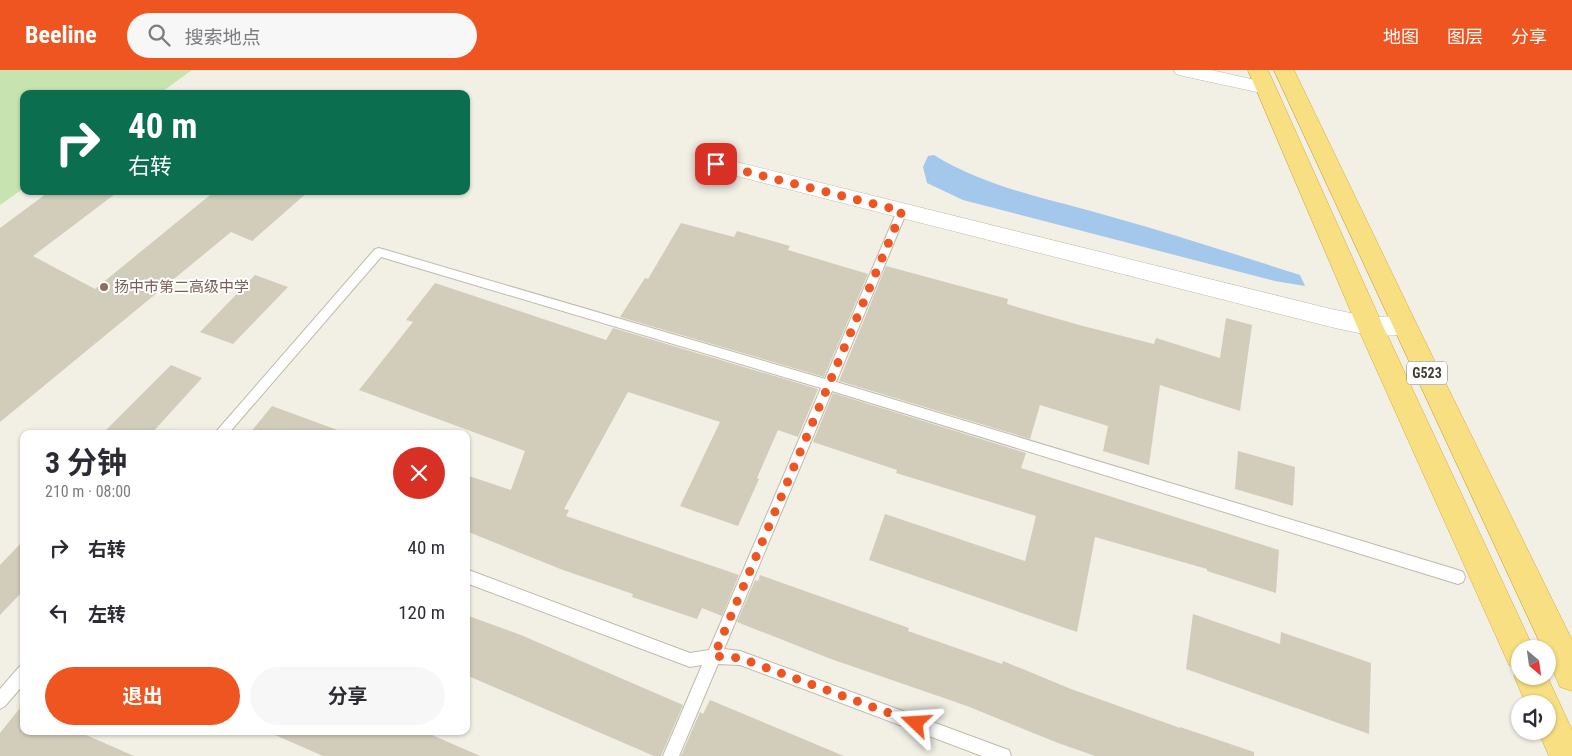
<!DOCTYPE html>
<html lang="zh">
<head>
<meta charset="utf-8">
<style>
  :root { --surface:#fff; --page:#f7f7f7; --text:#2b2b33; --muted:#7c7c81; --accent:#ee5520 }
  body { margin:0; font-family:"Roboto Condensed","Noto Sans SC",sans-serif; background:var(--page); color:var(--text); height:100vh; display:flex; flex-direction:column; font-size:19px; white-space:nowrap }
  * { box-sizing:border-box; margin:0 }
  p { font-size:16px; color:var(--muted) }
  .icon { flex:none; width:28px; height:28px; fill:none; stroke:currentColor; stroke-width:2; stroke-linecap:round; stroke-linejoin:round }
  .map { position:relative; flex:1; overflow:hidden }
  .side { position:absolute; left:20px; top:360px; width:450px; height:305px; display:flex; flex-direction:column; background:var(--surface); border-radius:10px; box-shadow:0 1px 4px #0004 }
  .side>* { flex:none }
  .banner { position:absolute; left:20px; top:20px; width:450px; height:105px; border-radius:10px; box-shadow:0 1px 4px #0004; background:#0b6e4f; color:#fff; overflow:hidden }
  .needle { width:32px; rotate:151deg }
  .controls { position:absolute; left:1511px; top:570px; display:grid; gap:10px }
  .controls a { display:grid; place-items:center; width:45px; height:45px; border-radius:50%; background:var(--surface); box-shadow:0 1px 4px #0004; font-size:25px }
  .pin { position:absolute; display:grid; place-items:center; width:42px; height:42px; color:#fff; margin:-21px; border-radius:10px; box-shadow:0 2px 8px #0006 }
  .me { position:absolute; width:55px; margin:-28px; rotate:290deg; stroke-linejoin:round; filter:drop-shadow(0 0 4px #0008) }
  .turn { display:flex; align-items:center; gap:18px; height:105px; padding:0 25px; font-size:22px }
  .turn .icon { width:65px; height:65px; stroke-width:2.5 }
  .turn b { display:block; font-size:35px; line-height:42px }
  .round { display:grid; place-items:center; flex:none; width:52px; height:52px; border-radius:26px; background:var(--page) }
  .headline { display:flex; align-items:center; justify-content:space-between; height:85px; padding:0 25px }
  h1 { font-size:30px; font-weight:700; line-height:38px }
  .action { display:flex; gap:10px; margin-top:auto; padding:10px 25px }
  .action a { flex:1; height:58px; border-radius:30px; background:var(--accent); color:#fff; font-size:20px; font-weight:700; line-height:58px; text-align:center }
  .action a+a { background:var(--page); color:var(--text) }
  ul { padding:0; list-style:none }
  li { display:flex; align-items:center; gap:15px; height:65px; padding:0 25px }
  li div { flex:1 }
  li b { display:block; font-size:19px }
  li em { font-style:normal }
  header { display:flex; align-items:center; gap:30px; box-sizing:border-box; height:70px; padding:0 25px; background:var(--accent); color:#fff }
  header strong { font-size:24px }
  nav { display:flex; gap:28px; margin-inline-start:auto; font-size:18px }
  .search { width:350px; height:45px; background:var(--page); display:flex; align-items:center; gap:12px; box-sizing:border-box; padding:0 18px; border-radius:28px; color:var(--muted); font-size:19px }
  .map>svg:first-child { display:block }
  .green { fill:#c7e4b0 }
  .water { fill:#a4c7ec }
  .building { fill:#d2ccbb }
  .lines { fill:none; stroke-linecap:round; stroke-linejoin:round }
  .service-casing { stroke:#bfbbab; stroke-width:2 }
  .minor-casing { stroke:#bfbbab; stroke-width:1 }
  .trunk-casing { stroke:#d4ad3d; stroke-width:1 }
  .service { fill:#fff; fill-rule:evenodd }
  .minor { fill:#fff; fill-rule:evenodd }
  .trunk { fill:#f7df82; fill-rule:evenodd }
  .route { stroke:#ee5520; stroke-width:9; stroke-dasharray:0 16.2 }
  .education-dot { fill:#8d6e63; stroke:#fff; stroke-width:2 }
  .labels { text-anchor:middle; stroke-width:4; stroke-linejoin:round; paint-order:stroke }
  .shield { fill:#fff; stroke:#7c7972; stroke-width:1 }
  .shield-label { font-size:14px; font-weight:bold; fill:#443f35 }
  .education-label { font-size:15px; fill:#785e54; stroke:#fff; text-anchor:start }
</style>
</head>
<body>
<header>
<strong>Beeline</strong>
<div class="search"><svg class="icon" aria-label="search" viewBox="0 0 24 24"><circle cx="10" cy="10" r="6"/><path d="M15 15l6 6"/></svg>搜索地点</div>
<nav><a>地图</a><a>图层</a><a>分享</a></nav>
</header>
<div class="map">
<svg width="1572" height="686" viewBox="0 0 1572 686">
  <rect width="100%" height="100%" fill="#f2efe5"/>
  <polygon class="green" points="0,0 192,0 159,24 24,24 24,118 0,135"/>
  <path class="water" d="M934 85C990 120 1057 130 1119 149 1180 166 1240 186 1300 205L1305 216 1275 211 963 130 927 113 923 97 928 86Z"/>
  <g class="building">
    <polygon points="50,121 119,121 33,186 95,219 215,121 309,121 252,171 231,162 0,352 0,158"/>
    <polygon points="681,153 734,167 737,161 790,176 788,180 868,204 824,307 620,247 645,208 648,209"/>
    <polygon points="886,196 1008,229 1007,234 1079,255 1154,274 1156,268 1220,288 1226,248 1252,255 1240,341 1160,315 1149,395 1103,381 1108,356 1040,335 1030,369 839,311"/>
    <polygon points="255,205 288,217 233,274 200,262"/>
    <polygon points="435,213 606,270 613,258 818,319 798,367 778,360 757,408 759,409 738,456 680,436 720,352 628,322 564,439 569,440 566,446 739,505 722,546 702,538 697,549 632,527 633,524 563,500 466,461 466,405 511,420 525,381 359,320 413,252 406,250"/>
    <polygon points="171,295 202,308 151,364 102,364"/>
    <polygon points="833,323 1026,383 1021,398 1279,480 1276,523 1207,501 1207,499 1095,467 1077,562 869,490 885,444 1025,491 1036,446 896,403 897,400 813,372"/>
    <polygon points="272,336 340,361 340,364 249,364"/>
    <polygon points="1238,381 1295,397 1293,436 1235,419"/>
    <polygon points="24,470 24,520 0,545 0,495"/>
    <polygon points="760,505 909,558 908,561 1002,594 1003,591 1071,619 1180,658 1180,657 1254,682 1254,686 1095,686 1058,673 967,636 831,589 737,552 755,510 758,511"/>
    <polygon points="1193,544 1280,574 1281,562 1371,593 1369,664 1186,599"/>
    <polygon points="466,545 521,565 683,635 661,686 654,686 466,605"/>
    <polygon points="710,630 844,686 681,686 700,642 703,644"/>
    <polygon points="24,633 24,661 77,661 134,686 0,686 0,663"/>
    <polygon points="266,661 423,661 480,686 323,686"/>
  </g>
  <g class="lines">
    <defs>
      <g id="service">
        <polygon points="902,137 907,141 836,312 1458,500 1463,502 1465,507 1463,512 1458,514 832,321 724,579 740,581 1003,678 1009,680 1011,686 982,686 740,595 718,594 679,686 663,686 702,595 690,597 466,513 466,499 690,583 709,580 821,318 381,187 228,364 214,364 375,179 379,178 825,309 897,141"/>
        <polygon points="24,595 24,614 5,636 0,639 0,619 19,597"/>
      </g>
      <g id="minor">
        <polygon points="1174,0 1211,0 1273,14 1276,18 1273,22 1266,24 1183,6 1176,4"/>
        <path d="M716 87 1331 239 1370 247 1404 246 1412 248 1416 255 1412 262C1386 270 1357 263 1331 257L709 99 706 94 709 89Z"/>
      </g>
      <g id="trunk">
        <polygon points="1248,0 1268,0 1383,256 1531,573 1534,579 1520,579 1520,606 1547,606 1572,660 1572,686 1549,686 1538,661 1548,661 1548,634 1526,634 1514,606 1517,599 1509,595 1357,256"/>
        <polygon points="1274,0 1294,0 1417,255 1572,570 1572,621 1560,617 1548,589 1548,579 1543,579"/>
      </g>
    </defs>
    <use href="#service" class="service-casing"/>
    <use href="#minor" class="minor-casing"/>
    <use href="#trunk" class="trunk-casing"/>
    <use href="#service" class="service"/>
    <use href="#minor" class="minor"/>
    <use href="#trunk" class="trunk"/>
  </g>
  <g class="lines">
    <polyline class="route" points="716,94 902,141 714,586 740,588 916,653"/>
  </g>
  <circle class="education-dot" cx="104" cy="217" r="5"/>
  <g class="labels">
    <rect class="shield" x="1407" y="291.5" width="40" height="23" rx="4"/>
    <g class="shield-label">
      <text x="1427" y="308">G523</text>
    </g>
    <g class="education-label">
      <text x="114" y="222">扬中市第二高级中学</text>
    </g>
  </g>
</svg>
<div class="controls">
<a><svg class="needle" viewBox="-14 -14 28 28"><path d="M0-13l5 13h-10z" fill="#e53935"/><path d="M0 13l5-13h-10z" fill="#7c7c81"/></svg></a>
<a><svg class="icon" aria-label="sound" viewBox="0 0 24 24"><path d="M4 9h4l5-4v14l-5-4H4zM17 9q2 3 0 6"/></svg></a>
</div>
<div class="pin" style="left:716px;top:94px;background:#d93025"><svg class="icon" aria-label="arrive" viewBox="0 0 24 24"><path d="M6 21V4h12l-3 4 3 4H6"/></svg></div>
<svg class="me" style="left:916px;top:653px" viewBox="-20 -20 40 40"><path d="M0-17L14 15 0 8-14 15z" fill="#ee5520" stroke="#fff" stroke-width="4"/></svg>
<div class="banner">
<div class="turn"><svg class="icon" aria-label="right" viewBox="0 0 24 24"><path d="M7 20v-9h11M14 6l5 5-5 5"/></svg><div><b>40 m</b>右转</div></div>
</div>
<section class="side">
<div class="headline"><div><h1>3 分钟</h1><p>210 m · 08:00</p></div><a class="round" style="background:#d93025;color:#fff"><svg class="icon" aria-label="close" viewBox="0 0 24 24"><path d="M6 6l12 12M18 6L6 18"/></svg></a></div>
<ul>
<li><svg class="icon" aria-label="right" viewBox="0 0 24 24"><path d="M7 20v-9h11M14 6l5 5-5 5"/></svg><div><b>右转</b></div><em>40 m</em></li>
<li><svg class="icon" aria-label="left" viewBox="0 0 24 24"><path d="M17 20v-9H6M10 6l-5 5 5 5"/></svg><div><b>左转</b></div><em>120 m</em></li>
</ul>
<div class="action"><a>退出</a><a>分享</a></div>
</section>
</div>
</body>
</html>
